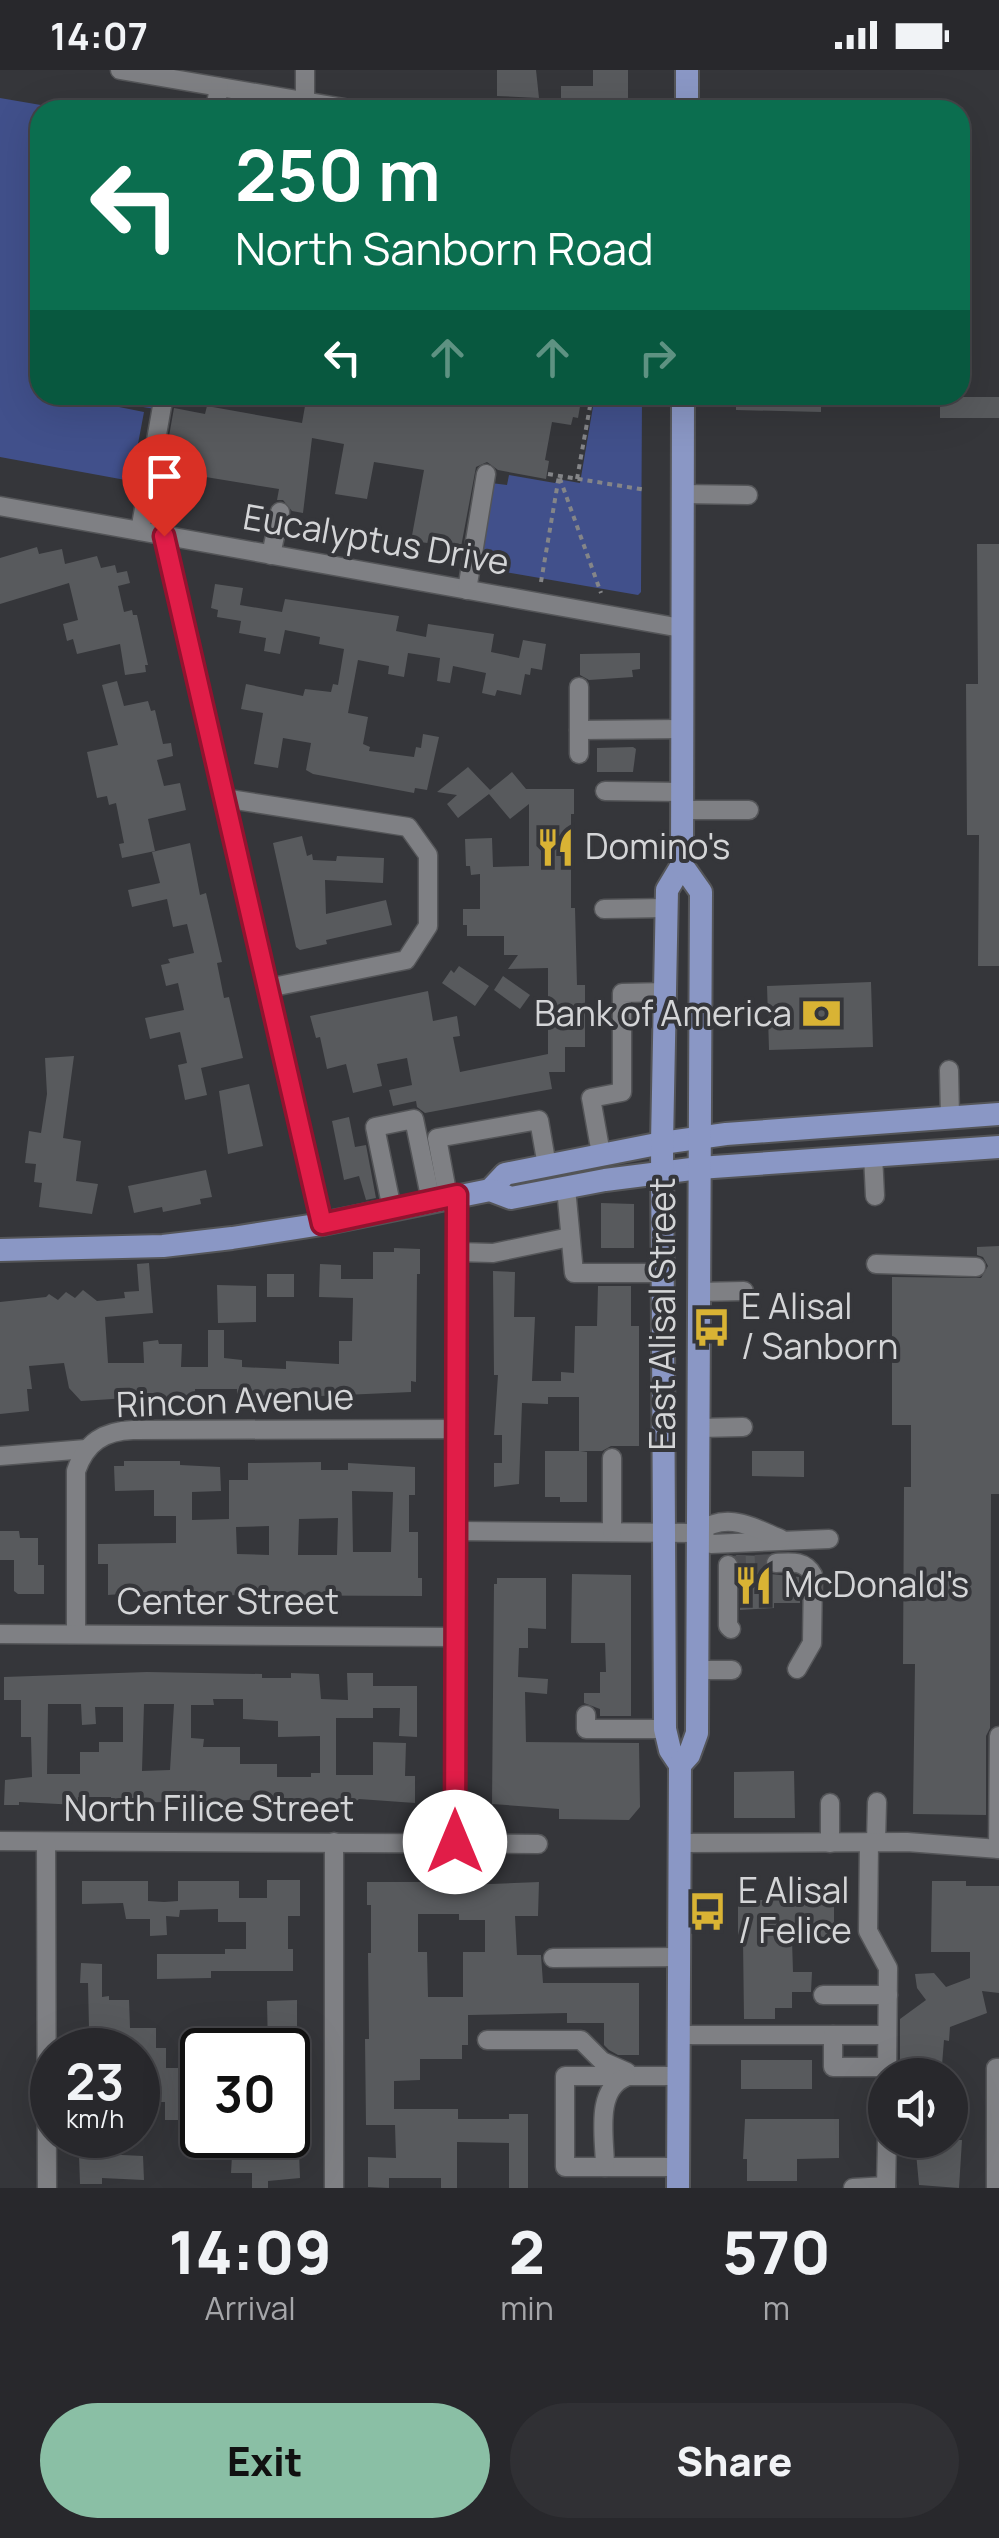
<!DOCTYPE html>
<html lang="en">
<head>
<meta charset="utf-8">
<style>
  :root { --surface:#28282c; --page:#303034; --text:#f1f3f6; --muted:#a5a6a9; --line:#444448; --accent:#8abfa5 }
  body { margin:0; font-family:Manrope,sans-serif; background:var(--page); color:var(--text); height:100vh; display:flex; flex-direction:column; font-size:38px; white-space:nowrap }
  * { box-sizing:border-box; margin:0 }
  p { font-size:32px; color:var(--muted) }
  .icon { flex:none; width:55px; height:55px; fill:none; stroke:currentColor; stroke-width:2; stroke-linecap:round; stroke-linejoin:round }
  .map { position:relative; height:2118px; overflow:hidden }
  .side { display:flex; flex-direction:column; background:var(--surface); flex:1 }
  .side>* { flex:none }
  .banner { position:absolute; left:30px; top:30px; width:940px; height:305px; border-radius:30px; box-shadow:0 10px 40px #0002,0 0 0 2px var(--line); background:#0b6e4f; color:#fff; overflow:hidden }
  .controls { position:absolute; left:868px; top:1988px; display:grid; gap:20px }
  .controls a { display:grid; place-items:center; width:100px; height:100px; border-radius:50%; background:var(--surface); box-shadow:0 10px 40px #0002,0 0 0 2px var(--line); font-size:50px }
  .speed { position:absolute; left:30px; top:1958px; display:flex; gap:20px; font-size:50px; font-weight:700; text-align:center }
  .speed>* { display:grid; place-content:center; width:130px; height:130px; border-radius:50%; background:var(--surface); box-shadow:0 10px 40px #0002,0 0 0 2px var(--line); line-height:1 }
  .speed small { font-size:25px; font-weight:400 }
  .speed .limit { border:5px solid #111; border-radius:15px; background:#fff; color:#111 }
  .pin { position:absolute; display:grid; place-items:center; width:85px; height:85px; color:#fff; margin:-102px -42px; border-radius:50% 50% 50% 0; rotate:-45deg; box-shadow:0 0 10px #0007 }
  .pin .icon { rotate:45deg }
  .me { position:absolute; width:110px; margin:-55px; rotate:0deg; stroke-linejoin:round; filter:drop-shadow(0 0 8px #0008) }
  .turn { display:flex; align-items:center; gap:35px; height:210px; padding:0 40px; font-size:45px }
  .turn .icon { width:130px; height:130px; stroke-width:2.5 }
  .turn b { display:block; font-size:70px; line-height:85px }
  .lanes { display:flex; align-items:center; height:95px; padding:0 40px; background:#0003; justify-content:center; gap:50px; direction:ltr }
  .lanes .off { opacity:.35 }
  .eta { display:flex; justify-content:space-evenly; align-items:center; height:170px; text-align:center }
  .eta b { font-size:60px; font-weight:800; line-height:70px }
  .button { display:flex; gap:20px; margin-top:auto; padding:20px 40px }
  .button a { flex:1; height:115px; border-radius:60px; background:var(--accent); color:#111; font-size:40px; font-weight:800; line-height:115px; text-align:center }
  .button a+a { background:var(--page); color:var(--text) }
  .status { display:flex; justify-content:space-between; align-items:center; height:70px; padding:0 50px; background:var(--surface); direction:ltr }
  .status svg { height:28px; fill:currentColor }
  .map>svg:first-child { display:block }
  .green { fill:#41508b }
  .building { fill:#585a5d; fill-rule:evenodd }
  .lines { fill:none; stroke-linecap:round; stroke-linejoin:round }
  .minor-tunnel { stroke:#4d4e52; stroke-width:18; stroke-dasharray:18 9; stroke-linecap:butt }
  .minor-casing { stroke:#545558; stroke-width:21 }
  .major-casing { stroke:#545558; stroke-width:26 }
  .path { stroke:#848588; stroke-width:4; stroke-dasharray:5 5; stroke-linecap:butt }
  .minor { stroke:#7f8084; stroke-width:18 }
  .major { stroke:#8a97c5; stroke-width:22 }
  .route-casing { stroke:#92132f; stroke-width:25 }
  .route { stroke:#e11d48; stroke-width:18 }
  .labels { text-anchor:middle; stroke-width:8; stroke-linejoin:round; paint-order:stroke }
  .street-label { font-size:35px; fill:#d4d5d7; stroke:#35363a }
  .poi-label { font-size:35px; fill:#d4d5d7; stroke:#35363a; text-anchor:start }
</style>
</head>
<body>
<div class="status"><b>14:07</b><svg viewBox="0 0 49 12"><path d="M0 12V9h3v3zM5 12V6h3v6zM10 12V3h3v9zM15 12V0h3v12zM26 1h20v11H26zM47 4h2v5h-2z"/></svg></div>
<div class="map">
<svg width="999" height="2118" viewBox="0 0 999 2118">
  <rect width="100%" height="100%" fill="#35363a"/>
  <g class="green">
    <polygon points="0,28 70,40 40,40 40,325 157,325 155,339 89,328 89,331 144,342 131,411 0,387"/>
    <polygon points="595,325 642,325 641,522 638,525 494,500 491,489 479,485 491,413 507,415 509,405 555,413 557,409 580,413"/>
  </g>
  <g class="building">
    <polygon points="497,0 536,0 539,28 497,26"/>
    <polygon points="593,0 628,0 628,32 622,33 617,40 561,40 561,16 593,16"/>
    <polygon points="307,325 582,325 578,348 573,347 571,355 552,352 545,390 549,391 546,409 498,400 487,392 476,397 461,477 411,471 424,400 374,392 367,429 335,424 344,374 312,368 303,443 292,441 283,430 277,430 279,419 163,400 174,338 205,344 207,336 302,353"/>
    <polygon points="736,325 821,325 821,342 736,340"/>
    <rect x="940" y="327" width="59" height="21"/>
    <polygon points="977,474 999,474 999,896 978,896 979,765 967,765 966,614 978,614"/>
    <polygon points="37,477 39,484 62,479 65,494 97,486 101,498 115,495 117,503 127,501 130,513 118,516 124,542 132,540 133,545 137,545 148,595 145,595 146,602 125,605 120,574 77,584 73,569 67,571 63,554 78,550 69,513 0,534 0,488"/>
    <polygon points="215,514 243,518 240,535 282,542 285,529 399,546 396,561 426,567 428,554 494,564 491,582 519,588 523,570 546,574 542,600 531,598 530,605 525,604 521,625 497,620 495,626 482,623 486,603 453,596 450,613 437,611 440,588 408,583 404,607 388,604 389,596 358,590 348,643 368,647 363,674 370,677 369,681 414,687 416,677 421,678 423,664 439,667 427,720 415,718 414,723 313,704 306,700 311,673 283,668 278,698 254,694 263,643 241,639 246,614 303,626 305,619 331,622 333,614 338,615 344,579 319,574 320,567 285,560 280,584 264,581 266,568 239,563 241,551 217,547 218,540 211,538"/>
    <polygon points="640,583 640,599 632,600 633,607 589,610 580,605 580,584"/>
    <polygon points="117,611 124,636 148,631 151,641 155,640 163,674 171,673 173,686 157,690 164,716 180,713 186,740 148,749 155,781 122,788 119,774 124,773 116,733 109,735 107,726 97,728 87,682 118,675 102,615"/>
    <polygon points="633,677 636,679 633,702 597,702 597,678"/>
    <polygon points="468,697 490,720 512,702 526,719 574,719 574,744 571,744 571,838 575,838 577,915 585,915 585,977 565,977 565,1002 549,1002 552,1019 425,1043 417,1037 416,1031 393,1036 389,1020 412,1015 407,988 377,994 382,1016 353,1023 346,994 327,999 320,967 316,968 310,946 428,921 433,951 457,946 460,966 453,967 460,1002 548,984 548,898 508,899 518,885 504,885 504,866 467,866 467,855 463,855 463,839 480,839 480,804 471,805 470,796 466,796 465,769 492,768 493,797 529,796 529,734 510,749 489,724 458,748 447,734 457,725 437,722"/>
    <polygon points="302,766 307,786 312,784 313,790 336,791 337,786 384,788 383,813 325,810 326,844 386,830 392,855 326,870 327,874 300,880 296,877 273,773"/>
    <polygon points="190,773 200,825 206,823 222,892 217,893 224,928 229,927 243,988 201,998 207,1025 185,1030 178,995 187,993 180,962 150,969 145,948 184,940 178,913 166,916 161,895 170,893 168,889 194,883 187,854 173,857 167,829 132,837 128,820 160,813 152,782"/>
    <polygon points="459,896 489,916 475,936 442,913 451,900 454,903"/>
    <polygon points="503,906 530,925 520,939 494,920"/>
    <polygon points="871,912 873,977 769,980 767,916"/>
    <polygon points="74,986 63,1068 81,1071 76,1111 98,1114 92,1144 39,1137 42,1113 34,1112 36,1094 25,1093 29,1061 41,1063 47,1024 45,988"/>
    <polygon points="249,1014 263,1076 228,1084 219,1021"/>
    <polygon points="349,1047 355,1077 366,1075 376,1128 366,1130 359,1106 344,1110 332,1051"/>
    <polygon points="206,1100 212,1127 200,1129 201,1134 163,1142 162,1137 134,1143 128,1116"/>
    <polygon points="601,1133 634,1134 634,1178 601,1178"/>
    <polygon points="999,1176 999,1424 991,1424 990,1658 986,1666 986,1745 913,1744 915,1594 903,1594 904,1417 911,1417 911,1355 892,1355 892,1207 981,1208 988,1196 983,1187 977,1185 977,1177"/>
    <polygon points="394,1178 420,1179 420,1204 417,1204 416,1312 411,1311 411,1322 321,1326 310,1325 310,1321 276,1321 276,1325 237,1327 237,1319 195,1319 195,1330 144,1330 144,1327 81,1331 69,1318 64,1293 29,1296 32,1319 27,1319 29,1341 0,1344 0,1232 46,1227 49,1224 58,1230 66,1222 75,1228 83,1220 97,1231 125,1228 124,1222 139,1221 137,1194 149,1193 153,1243 105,1247 108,1293 144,1293 143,1272 158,1270 159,1274 182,1274 181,1297 208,1297 208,1260 224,1260 224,1288 242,1290 242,1297 286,1299 286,1291 339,1294 339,1271 352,1271 353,1228 319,1227 320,1194 341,1195 341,1209 373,1209 373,1182 394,1182"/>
    <polygon points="493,1201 515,1202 514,1247 535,1247 532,1311 561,1311 561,1302 574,1303 575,1256 597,1256 598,1216 631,1216 631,1256 639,1256 639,1376 611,1376 602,1381 580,1381 587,1382 587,1432 560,1432 560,1427 545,1427 545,1381 579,1381 579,1327 548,1327 548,1334 522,1333 519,1414 494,1417 494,1393 502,1393 502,1365 494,1365 498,1305 494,1305"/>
    <rect x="267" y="1204" width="27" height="23"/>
    <polygon points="217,1215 256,1216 256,1252 218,1253"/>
    <polygon points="752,1381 804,1381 804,1407 752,1406"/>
    <path d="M124 1391H180V1395L220 1397 221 1421 192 1422V1450L229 1449V1410H248V1393L321 1392V1400H348V1393L415 1397V1425H409V1462H418V1508H422V1526L159 1525V1521L108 1525V1494H98V1474L176 1473V1446H154V1420L115 1421 114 1396H124ZM352 1421 393 1422 391 1482H353ZM338 1448 337 1485H298L299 1449ZM269 1456V1485L237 1484 236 1457Z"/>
    <polygon points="0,1461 19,1461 20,1468 38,1468 38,1495 44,1495 44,1524 18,1524 14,1521 14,1490 0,1490"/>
    <polygon points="736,1485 766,1486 764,1495 770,1504 799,1507 800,1533 774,1533 774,1538 740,1540 740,1495"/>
    <polygon points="572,1504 631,1505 631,1646 600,1646 600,1639 584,1633 584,1623 600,1623 600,1602 606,1602 605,1573 571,1573"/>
    <polygon points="497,1508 546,1508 546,1559 528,1558 528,1578 519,1578 518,1607 548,1609 547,1624 525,1622 526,1672 639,1673 640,1737 629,1750 559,1749 559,1739 492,1734 494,1514 497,1514"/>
    <path d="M147 1602 262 1604V1608H291V1603L319 1604 321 1629 348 1630 347 1603H373V1616H417V1667L399 1666 400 1638H373V1648H336V1705H373V1672L406 1673 405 1706H415V1733L359 1729 354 1733H253V1730L124 1733V1731H111V1727H78V1735L19 1732V1735H4L5 1710 32 1707 31 1667H21V1630H4V1607ZM213 1629H243V1649L278 1651V1667L320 1666V1703H311V1707H277V1694H240V1677H203L204 1669 191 1668V1635H214ZM48 1634H81L82 1655 96 1654 95 1637H123V1672H99V1682H80V1704H47ZM144 1634H174L170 1700 142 1701Z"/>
    <polygon points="794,1701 795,1748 734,1748 734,1702"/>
    <polygon points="267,1810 300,1810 300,1846 288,1846 288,1879 293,1879 293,1901 211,1901 211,1908 157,1909 157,1884 225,1884 225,1879 246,1879 246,1852 218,1852 218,1839 180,1840 179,1847 166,1846 167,1865 150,1866 150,1849 126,1849 123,1833 82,1834 82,1811 148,1811 148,1831 164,1832 178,1831 178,1811 239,1811 239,1828 267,1828"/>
    <polygon points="932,1811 966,1811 966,1816 999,1816 999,1923 982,1921 987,1943 950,1957 949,1971 944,1970 942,1995 900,1991 900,1949 926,1930 917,1918 915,1904 934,1903 946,1917 970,1908 970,1882 931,1882"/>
    <path d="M367 1812H441V1816L539 1812 538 1846H515L517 1885H541L543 1913H639V1985H618L609 1980 604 1975V1953H567V1943L468 1945V1975H462V1989H420V2010L394 2011V2039H458V2049H509V2044H528V2118H509V2073L457 2072V2118H441V2108H389V2118L368 2117V2087L396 2088 395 2055H366L365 1969H369L368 1883H371V1835H367ZM418 1844H459V1850H485V1882H463V1927H428L427 1882H418Z"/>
    <polygon points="738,1830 834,1830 834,1870 792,1870 793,1902 812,1902 811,1922 792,1922 792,1938 775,1938 775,1949 744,1949 743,1870 738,1870"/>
    <polygon points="81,1893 102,1894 102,1927 109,1926 109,1930 129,1930 130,1958 156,1958 156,1978 166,1978 166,1998 202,1998 202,2050 165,2050 165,2032 160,2032 160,2022 138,2022 138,1980 81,1980 81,1958 89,1958 88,1913 80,1913"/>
    <polygon points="297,1930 297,1980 268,1980 267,1931"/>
    <rect x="741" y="1990" width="71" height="29"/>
    <polygon points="745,2049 839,2049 839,2088 797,2089 797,2111 747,2111 747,2089 743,2089"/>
    <polygon points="305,2058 305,2082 299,2082 300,2108 268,2111 268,2118 252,2118 252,2103 231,2103 232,2085 282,2084 282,2067 287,2067 288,2059"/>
    <polygon points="927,2070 962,2070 959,2118 919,2115 915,2072"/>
    <polygon points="102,2084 143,2086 144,2110 102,2108 102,2114 80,2114 79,2085"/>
  </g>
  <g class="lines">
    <polyline class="minor-tunnel" points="728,1495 776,1493"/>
    <defs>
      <g id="minor">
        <polyline points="120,0 356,40"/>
        <polyline points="305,31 305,0"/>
        <polyline points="215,40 219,17"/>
        <polyline points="683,424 748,425"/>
        <polyline points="0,436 681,558"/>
        <polyline points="140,461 164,325"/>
        <polyline points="165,466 322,1154"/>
        <polyline points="271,485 280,442"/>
        <polyline points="467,520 486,404"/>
        <polyline points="579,660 681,659"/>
        <polyline points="579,684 579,617"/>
        <polyline points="605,721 681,722"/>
        <polyline points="223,728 408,757 428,785 428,856 406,890 268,918"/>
        <polyline points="681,740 749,740"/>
        <polyline points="604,839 666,838"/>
        <polyline points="949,1000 950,1047"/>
        <polyline points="601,1084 591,1028 622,1022 622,923 667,922"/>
        <polyline points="873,1085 875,1126"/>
        <polyline points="566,1118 574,1203 663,1203"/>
        <polyline points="448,1127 437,1068 539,1050 547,1096"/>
        <polyline points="392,1139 375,1057 414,1049 431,1131"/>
        <polyline points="457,1182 493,1183 570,1167"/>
        <polyline points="876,1194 976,1197"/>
        <polyline points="698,1222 744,1221"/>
        <polyline points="699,1358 743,1357"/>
        <polyline points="0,1386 86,1379"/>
        <polyline points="455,1461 697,1463"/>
        <polyline points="612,1462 612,1388"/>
        <polyline points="697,1463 711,1474 829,1469"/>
        <path d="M697 1463C726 1441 750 1456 781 1469"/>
        <path d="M776 1493C791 1492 805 1490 813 1505L812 1573 797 1599"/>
        <polyline points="728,1495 728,1556 731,1559"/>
        <path d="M76 1563V1401C86 1372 104 1361 133 1360L457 1359"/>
        <polyline points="0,1564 455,1567"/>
        <polyline points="697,1600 732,1600"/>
        <polyline points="586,1645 586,1659 665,1659"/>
        <polyline points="830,1733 830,1773"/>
        <polyline points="0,1771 538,1774"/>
        <polyline points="455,1771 457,1125"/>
        <polyline points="46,1772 47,2118"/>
        <polyline points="869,1772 868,1861 888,1898 887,2005"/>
        <polyline points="876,1772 877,1732"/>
        <polyline points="679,1773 907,1772 999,1779"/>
        <polyline points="998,1779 999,1666"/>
        <polyline points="553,1888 679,1887"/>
        <polyline points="823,1925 888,1925"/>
        <polyline points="679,1965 833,1965"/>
        <polyline points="487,1970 581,1970 602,1991 627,2002"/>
        <polyline points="887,1997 833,1997 833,1965 887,1965"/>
        <polyline points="678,2006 565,2006 565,2097 678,2097"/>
        <path d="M605 2097C605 2069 594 2020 626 2007"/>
        <polyline points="334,2118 334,1772"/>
        <polyline points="853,2118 886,2116"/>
        <polyline points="886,2118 887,2070"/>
        <polyline points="996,2118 996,1998 999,1998"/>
      </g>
      <g id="major">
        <polyline points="687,40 687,0"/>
        <polyline points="490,1120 505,1104 662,1073 726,1064 999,1044"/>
        <polyline points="0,1180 163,1176 232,1168 322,1154 490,1120 511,1128 605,1110 699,1098 999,1077"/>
        <polyline points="680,1695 670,1680 665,1659 662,1073 667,820 682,795 683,325"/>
        <polyline points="678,2118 680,1695 689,1685 697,1663 701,822 682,795"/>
      </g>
    </defs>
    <use href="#minor" class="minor-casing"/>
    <use href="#major" class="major-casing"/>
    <g class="path">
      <polyline points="548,404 646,420"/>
      <polyline points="577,409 592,325"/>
      <polyline points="541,512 559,406 601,523"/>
    </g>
    <use href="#minor" class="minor"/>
    <use href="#major" class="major"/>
  </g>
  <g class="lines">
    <defs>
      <polyline id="route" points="164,466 322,1154 457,1125 455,1772"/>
    </defs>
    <use href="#route" class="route-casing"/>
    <use href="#route" class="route"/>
  </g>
  <defs>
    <symbol id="restaurant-bare" viewBox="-9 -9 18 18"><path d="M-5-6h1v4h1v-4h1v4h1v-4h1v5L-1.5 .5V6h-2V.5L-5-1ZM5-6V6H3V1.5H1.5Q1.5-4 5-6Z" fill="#d9b334" stroke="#35363a" stroke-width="2.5" paint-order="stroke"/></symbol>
    <symbol id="bank-bare" viewBox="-9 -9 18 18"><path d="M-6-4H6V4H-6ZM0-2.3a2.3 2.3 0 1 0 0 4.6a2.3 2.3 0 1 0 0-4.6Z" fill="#d9b334" stroke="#35363a" stroke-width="2.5" paint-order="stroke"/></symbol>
    <symbol id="bus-bare" viewBox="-9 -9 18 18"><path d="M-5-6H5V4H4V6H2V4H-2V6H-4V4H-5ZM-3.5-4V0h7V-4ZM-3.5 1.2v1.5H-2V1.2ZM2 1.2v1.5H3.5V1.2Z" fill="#d9b334" stroke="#35363a" stroke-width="2.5" paint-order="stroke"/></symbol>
  </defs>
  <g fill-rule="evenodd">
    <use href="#restaurant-bare" x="528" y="750" width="55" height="55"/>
    <use href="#bank-bare" x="794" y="916" width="55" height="55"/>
    <use href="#bus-bare" x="684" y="1230" width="55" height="55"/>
    <use href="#restaurant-bare" x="726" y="1488" width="55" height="55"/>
    <use href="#bus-bare" x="680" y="1814" width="55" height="55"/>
  </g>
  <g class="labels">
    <g class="street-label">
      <text transform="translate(376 470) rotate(10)" y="12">Eucalyptus Drive</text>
      <text transform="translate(663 1244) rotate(-90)" y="12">East Alisal Street</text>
      <text transform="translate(235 1331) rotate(-2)" y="12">Rincon Avenue</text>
      <text x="228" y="1544">Center Street</text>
      <text x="209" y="1751">North Filice Street</text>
    </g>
    <g class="poi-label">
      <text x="585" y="789">Domino's</text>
      <text x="792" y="956" text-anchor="end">Bank of America</text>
      <text x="741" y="1249">E Alisal<tspan x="741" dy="40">/ Sanborn</tspan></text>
      <text x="784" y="1527">McDonald's</text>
      <text x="738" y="1833">E Alisal<tspan x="738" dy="40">/ Felice</tspan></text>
    </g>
  </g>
</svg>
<div class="controls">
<a><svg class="icon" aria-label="sound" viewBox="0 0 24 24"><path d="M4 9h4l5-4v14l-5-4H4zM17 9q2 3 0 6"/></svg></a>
</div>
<div class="speed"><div>23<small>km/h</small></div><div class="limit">30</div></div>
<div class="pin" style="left:164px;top:466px;background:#d93025"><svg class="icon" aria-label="arrive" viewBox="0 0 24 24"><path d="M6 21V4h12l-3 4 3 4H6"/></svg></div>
<svg class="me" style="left:455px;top:1772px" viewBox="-20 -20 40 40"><circle r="19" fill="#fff"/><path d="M0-13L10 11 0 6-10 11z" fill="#e11d48"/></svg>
<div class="banner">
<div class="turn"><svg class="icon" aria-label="left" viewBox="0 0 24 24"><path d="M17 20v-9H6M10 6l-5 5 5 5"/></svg><div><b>250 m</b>North Sanborn Road</div></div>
<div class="lanes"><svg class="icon" aria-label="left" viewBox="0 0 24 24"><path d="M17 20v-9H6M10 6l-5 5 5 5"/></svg><svg class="icon off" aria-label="ahead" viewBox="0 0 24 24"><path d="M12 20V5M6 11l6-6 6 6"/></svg><svg class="icon off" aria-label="ahead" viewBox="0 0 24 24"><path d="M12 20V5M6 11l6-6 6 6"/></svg><svg class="icon off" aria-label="right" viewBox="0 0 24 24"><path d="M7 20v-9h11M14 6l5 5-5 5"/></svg></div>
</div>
</div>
<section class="side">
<div class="eta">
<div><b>14:09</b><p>Arrival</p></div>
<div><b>2</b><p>min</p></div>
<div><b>570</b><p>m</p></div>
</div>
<div class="button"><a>Exit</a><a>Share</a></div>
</section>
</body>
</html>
